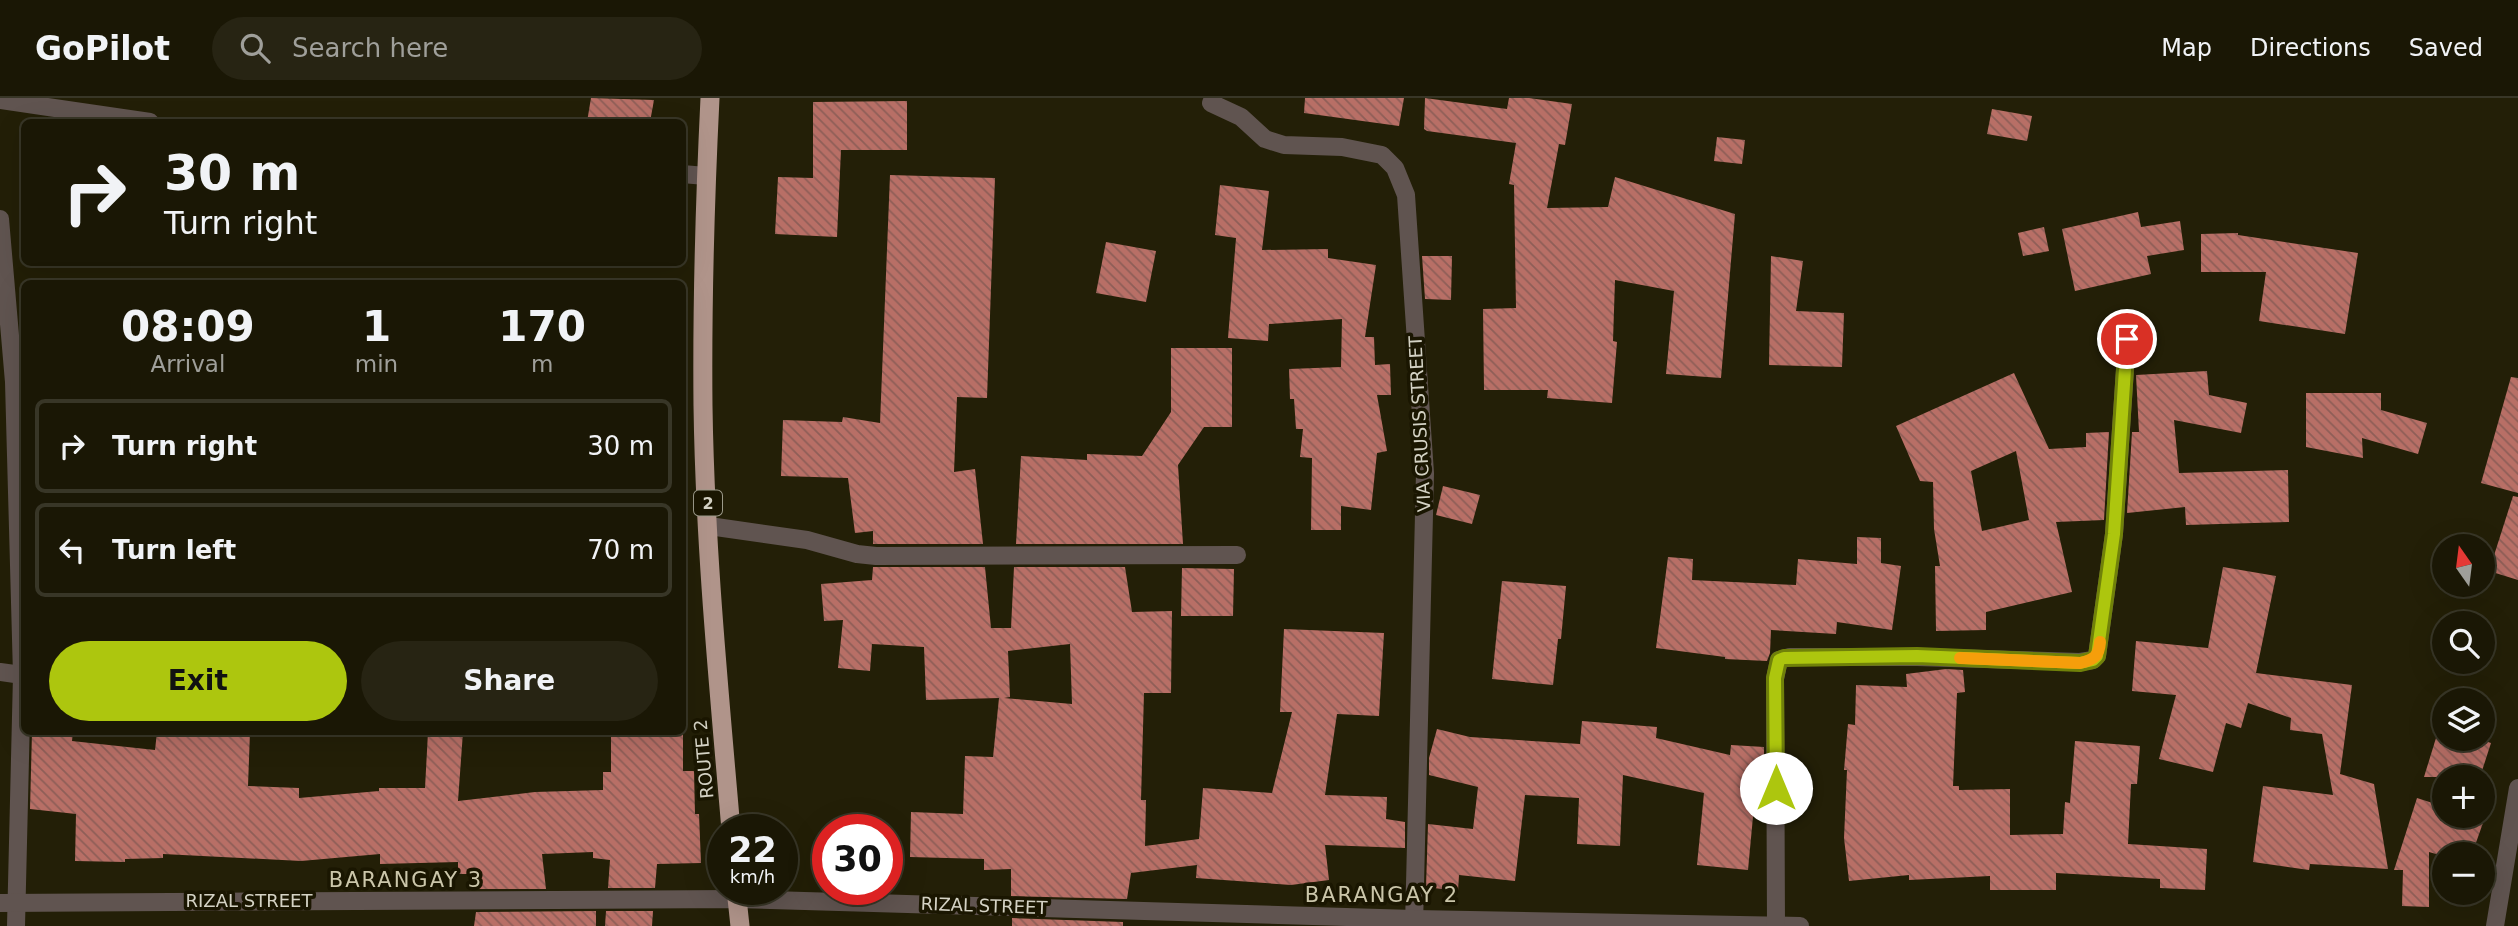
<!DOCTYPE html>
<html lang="en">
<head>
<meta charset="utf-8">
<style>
  :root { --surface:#1a1705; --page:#272413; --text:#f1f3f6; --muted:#9f9f9a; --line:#383627; --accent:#adc60e }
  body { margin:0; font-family:"DejaVu Sans",sans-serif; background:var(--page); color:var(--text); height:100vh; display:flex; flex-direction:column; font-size:26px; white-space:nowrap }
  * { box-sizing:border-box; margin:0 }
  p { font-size:23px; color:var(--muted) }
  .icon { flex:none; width:38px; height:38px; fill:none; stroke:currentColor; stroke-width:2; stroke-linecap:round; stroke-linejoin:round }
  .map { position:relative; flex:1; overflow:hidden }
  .side { position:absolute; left:21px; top:182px; width:665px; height:455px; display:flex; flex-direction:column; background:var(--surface); border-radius:10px; box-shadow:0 7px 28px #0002,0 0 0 2px var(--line) }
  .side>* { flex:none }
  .top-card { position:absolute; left:21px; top:21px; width:665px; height:147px; border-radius:10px; box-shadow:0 7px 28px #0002,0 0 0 2px var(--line); background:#1a1705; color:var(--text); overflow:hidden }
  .needle { width:46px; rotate:346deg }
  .tools { position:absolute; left:2432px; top:436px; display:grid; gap:14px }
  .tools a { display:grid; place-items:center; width:63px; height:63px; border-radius:50%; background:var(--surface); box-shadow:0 7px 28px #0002,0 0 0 2px var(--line); font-size:35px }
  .speed { position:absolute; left:707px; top:716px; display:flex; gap:14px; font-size:35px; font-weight:700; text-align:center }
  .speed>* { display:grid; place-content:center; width:91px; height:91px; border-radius:50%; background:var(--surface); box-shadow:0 7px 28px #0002,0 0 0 2px var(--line); line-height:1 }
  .speed small { font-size:18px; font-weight:400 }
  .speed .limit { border:10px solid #d22; background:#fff; color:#111 }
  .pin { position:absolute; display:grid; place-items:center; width:60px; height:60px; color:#fff; margin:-30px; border:4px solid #fff; border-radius:50%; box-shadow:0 2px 7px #0007 }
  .me { position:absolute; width:77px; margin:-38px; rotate:0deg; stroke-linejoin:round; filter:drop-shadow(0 0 5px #0008) }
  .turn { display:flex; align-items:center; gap:24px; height:147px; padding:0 28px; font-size:32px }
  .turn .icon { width:91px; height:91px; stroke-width:2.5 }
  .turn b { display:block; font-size:49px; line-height:60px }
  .eta { display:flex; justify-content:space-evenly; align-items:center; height:119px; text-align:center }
  .eta b { font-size:42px; font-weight:600; line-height:49px }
  .primary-button { display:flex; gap:14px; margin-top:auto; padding:14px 28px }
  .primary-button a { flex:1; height:80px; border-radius:42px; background:var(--accent); color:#111; font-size:28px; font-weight:600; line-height:80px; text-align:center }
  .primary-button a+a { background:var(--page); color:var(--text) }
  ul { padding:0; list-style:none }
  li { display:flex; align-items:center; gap:21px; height:94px; margin:0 14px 10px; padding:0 14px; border:4px solid var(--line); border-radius:10px }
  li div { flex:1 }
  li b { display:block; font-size:26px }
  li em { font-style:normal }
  header { display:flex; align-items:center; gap:42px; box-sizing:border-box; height:98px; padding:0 35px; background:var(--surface); border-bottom:2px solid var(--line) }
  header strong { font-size:33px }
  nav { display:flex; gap:38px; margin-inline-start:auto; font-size:24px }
  .search { width:490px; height:63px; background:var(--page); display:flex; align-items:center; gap:18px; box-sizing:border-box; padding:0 24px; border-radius:38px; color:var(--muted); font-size:26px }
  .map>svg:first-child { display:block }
  .building { fill:url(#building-back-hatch); fill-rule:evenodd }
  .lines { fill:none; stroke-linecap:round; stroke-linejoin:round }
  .minor { stroke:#605450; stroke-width:18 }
  .trunk { stroke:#b0948a; stroke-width:19 }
  .route-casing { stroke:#708109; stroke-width:18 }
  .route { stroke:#adc60e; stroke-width:12 }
  .slow { stroke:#f59e0b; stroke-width:12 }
  .labels { text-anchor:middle; stroke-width:7; stroke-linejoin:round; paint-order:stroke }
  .shield { fill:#1a1601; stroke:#9c9a8a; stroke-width:2 }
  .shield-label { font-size:16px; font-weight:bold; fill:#d4d2c4 }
  .street-label { font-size:18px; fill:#d4d2c4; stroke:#1a1601 }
  .quarter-label { font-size:21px; letter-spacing:2px; fill:#cbc6aa; stroke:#1a1601 }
</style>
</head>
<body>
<header>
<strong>GoPilot</strong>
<div class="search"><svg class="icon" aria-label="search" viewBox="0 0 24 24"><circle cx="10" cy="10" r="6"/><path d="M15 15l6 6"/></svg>Search here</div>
<nav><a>Map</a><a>Directions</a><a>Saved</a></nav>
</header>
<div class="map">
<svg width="2518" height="828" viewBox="0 0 2518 828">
  <defs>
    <pattern id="building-back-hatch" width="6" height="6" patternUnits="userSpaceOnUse" patternTransform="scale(1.75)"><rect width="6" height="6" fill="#b86f66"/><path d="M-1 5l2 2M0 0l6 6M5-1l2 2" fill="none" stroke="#8e5e57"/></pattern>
  </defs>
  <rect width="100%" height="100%" fill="#231f07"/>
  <g class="building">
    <polygon points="591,0 654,2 650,24 587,24"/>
    <polygon points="1305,0 1404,0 1399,28 1304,15"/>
    <polygon points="1425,0 1507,11 1509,0 1529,0 1572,6 1565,47 1559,46 1547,110 1608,109 1615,79 1735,116 1721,280 1666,276 1674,193 1615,182 1613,243 1617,244 1612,305 1547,300 1548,292 1484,292 1483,211 1516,210 1514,87 1509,86 1516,45 1427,33 1424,31"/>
    <polygon points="907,3 907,52 841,52 837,139 775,136 778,79 813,80 813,4"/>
    <polygon points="1992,11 2032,18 2027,43 1987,36"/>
    <polygon points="1717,39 1745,42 1742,66 1714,63"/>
    <polygon points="890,77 995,80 987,300 957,299 954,374 975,371 983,446 873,446 873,433 855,435 848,380 781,378 783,322 842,324 843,319 880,325"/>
    <polygon points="1220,87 1269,93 1262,152 1328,151 1328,160 1376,167 1365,239 1374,239 1375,267 1390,266 1391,297 1377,297 1387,353 1377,355 1371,412 1341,408 1341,432 1311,432 1312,360 1300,359 1303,331 1296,331 1294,301 1290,301 1289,271 1341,269 1342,221 1269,226 1268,243 1228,240 1236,140 1215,137"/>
    <polygon points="2138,114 2141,129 2180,123 2184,152 2147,158 2151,176 2075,193 2062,131"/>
    <polygon points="2044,129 2049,153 2023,158 2018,135"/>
    <polygon points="2238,135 2238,137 2358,155 2345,236 2259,223 2266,174 2201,174 2201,136"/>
    <polygon points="1106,144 1156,153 1146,204 1096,195"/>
    <polygon points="1422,158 1452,158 1451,202 1425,201"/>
    <polygon points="1771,158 1803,163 1796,213 1844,215 1842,269 1769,267"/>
    <polygon points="1171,250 1232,250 1232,329 1204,329 1178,367 1183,446 1016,446 1021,358 1087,362 1087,356 1142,358 1171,314"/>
    <polygon points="2207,273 2209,297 2247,305 2241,335 2174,322 2179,375 2288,372 2289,424 2186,427 2185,409 2127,415 2132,334 2139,334 2136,277"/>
    <path d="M2014 275 2049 351 2086 349V335L2109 334 2104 422 2056 424 2072 494 1986 514V532L1936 533 1935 468H1940L1934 431 1933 384 1920 383 1896 328ZM2016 353 2029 422 1982 433 1971 373Z"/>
    <polygon points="2511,279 2518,280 2518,395 2481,385"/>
    <polygon points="2306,295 2381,295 2381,312 2427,325 2418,356 2362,340 2363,360 2306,349"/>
    <polygon points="1443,388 1480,397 1472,426 1436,417"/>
    <polygon points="2513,398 2518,399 2518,482 2489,473"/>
    <polygon points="1857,439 1881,440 1881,465 1901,468 1892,532 1837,524 1836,536 1771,532 1770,555 1767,563 1725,561 1725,559 1656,550 1668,459 1693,461 1692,482 1796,487 1798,461 1857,466"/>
    <path d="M873 469H985L991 530H1011L1014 469H1125L1132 514 1172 513 1171 595H1144L1141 702H1146L1145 748 1199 741 1203 690 1272 695 1292 614H1280L1284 531 1384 535 1379 618 1337 616 1325 697 1387 699 1386 721 1405 724V750L1325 747 1329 782 1291 787 1196 780 1197 767 1131 775 1127 801 1011 798V771L984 772V761L910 759 911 714 963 716 965 658 993 659 999 600 926 602 924 549 872 546 870 573 838 570 843 522 824 523 821 486 872 482ZM1070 546 1072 606 1004 600 1010 599 1008 553Z"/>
    <polygon points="2223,469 2276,478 2256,575 2352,587 2340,676 2374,686 2388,771 2310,766 2309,772 2253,764 2263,688 2333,697 2322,636 2290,632 2291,620 2248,605 2241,630 2226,625 2213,674 2159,661 2176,597 2132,593 2136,543 2208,550"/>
    <polygon points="1182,470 1234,471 1233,518 1181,518"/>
    <polygon points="1502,483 1566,488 1561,541 1558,541 1553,587 1492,581"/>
    <polygon points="1946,571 1963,572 1965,594 1957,595 1953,688 1959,688 1959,692 2010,691 2010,737 2063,736 2065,704 2070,705 2075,643 2140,648 2137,686 2131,686 2128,746 2207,751 2205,792 2160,790 2160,781 2056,775 2056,792 1990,792 1990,778 1909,782 1909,777 1849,783 1844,740 1847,672 1844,672 1848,626 1855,627 1856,587 1907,589 1906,576"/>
    <polygon points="1582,623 1657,629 1656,640 1730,657 1731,647 1764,649 1764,677 1757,676 1748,772 1697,767 1704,695 1623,677 1620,748 1577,746 1579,700 1525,697 1515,783 1459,777 1458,793 1426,789 1428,726 1473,731 1478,689 1429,677 1429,660 1437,631 1470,639 1580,646"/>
    <polygon points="32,634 73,634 72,643 155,652 157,634 250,634 248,688 299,690 299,700 379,693 379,690 425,690 428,634 463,634 458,703 535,694 603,692 603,674 611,674 611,634 683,634 683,673 694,673 695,716 699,716 701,765 657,766 655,790 608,790 610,762 593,760 593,754 542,756 546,791 478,791 480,776 458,776 458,764 380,766 380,756 301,763 163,756 163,760 125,761 125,764 75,763 76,716 30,711"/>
    <polygon points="2436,640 2476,640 2491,645 2480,679 2424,679"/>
    <polygon points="2417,700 2445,709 2445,718 2470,718 2484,722 2472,756 2436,756 2429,754 2429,809 2402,808 2403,772 2394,772"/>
    <polygon points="596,813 596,828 474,828 476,814"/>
    <polygon points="606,813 653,813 652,828 605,828"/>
    <polygon points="1012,820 1123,824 1123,828 1012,828"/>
  </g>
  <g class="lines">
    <g class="minor">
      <polyline points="0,2 150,24"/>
      <polyline points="1211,5 1241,19 1265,41 1284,47 1342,49 1382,57 1395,70 1406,97 1425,375 1414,828"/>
      <polyline points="682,76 706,78"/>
      <polyline points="0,121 14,284 22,577 16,828"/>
      <polyline points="709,428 807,442 857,456 876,458 1237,457"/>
      <polyline points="0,574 22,577"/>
      <polyline points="0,805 737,801 1414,821 1800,828"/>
      <polyline points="1776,827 1775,581 1779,562 1790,559 1917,559 2080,564 2093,562 2097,558 2114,436 2127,241"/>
      <polyline points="2495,828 2518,690"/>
    </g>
    <g class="trunk">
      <path d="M710 0C705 102 702 205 703 308 705 449 719 591 731 732"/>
      <polyline points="736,791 740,828"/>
    </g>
  </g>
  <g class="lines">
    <defs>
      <polyline id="route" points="1776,690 1775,580 1779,562 1784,560 1917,558 2080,565 2093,562 2097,558 2114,436 2127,241"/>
    </defs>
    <use href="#route" class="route-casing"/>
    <use href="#route" class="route"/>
    <path class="slow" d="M1960 560 2080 565C2094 562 2099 558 2100 544"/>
  </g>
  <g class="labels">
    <rect class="shield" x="694" y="392.5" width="28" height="25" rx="5"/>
    <g class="shield-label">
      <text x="708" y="411">2</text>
    </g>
    <g class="street-label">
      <text transform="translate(1420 326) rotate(-93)" y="6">VIA CRUSIS STREET</text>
      <text transform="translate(704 661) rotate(-95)" y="6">ROUTE 2</text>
      <text x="249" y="809">RIZAL STREET</text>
      <text transform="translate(984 808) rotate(2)" y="6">RIZAL STREET</text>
    </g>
    <g class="quarter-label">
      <text x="406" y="789">BARANGAY 3</text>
      <text x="1382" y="804">BARANGAY 2</text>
    </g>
  </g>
</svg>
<div class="tools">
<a><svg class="needle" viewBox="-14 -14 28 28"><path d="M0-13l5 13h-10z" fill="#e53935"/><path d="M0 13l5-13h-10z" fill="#9f9f9a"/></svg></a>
<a><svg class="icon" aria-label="search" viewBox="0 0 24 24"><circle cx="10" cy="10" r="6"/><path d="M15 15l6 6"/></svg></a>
<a><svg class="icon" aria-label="layers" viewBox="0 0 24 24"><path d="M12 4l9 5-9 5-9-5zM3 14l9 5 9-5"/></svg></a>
<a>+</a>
<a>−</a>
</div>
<div class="speed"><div>22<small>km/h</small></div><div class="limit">30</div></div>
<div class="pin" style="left:2127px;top:241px;background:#d93025"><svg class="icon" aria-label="arrive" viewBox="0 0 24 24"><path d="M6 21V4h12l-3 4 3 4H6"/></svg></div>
<svg class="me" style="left:1776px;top:690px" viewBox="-20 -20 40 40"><circle r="19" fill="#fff"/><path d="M0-13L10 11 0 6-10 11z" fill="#adc60e"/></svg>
<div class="top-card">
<div class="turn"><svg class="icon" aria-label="right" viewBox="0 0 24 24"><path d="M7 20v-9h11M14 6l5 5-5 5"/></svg><div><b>30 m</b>Turn right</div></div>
</div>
<section class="side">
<div class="eta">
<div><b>08:09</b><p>Arrival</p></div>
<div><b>1</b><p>min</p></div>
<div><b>170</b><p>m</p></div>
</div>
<ul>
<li><svg class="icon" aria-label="right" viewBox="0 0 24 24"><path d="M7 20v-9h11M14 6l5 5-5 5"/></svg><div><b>Turn right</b></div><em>30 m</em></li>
<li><svg class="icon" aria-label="left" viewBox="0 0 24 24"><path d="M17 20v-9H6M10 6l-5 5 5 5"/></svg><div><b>Turn left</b></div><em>70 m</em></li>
</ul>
<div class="primary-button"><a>Exit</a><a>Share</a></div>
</section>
</div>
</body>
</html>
